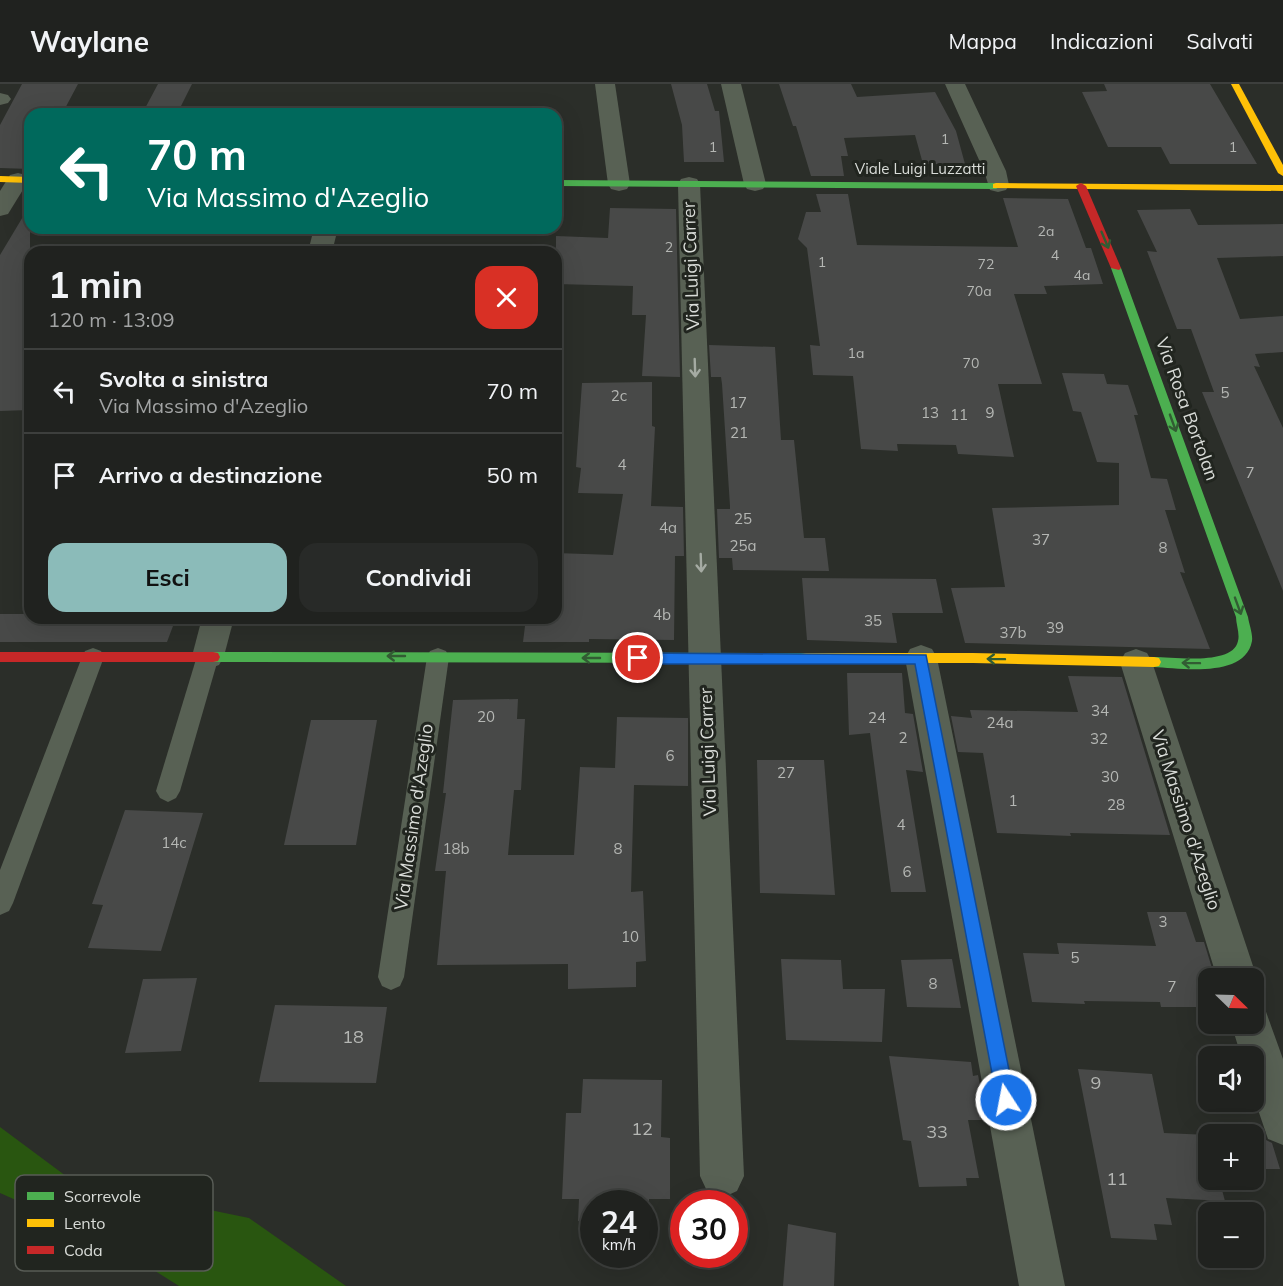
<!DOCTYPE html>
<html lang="it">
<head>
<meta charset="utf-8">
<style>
  :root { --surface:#20221f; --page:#282a28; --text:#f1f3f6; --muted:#a2a4a4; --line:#3d3f3d; --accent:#8bbbb9 }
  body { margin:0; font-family:Mulish,sans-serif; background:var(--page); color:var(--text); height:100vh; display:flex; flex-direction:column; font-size:22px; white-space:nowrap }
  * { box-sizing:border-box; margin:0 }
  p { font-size:20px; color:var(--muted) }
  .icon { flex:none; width:33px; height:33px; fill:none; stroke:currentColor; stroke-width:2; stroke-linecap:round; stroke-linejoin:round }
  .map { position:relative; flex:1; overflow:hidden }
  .details { position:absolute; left:24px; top:162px; width:538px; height:378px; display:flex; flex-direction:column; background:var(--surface); border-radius:18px; box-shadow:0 6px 24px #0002,0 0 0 2px var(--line) }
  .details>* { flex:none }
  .top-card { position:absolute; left:24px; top:24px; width:538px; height:126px; border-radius:18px; box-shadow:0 6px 24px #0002,0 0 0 2px var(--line); background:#00695c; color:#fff; overflow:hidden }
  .needle { width:39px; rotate:113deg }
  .controls { position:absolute; left:1198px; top:884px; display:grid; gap:12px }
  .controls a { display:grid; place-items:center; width:66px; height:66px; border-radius:12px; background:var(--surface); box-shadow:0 6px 24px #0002,0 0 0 2px var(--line); font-size:30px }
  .speed { position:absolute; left:580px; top:1106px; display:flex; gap:12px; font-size:30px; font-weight:700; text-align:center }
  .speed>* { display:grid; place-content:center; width:78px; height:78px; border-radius:50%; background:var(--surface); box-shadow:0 6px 24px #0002,0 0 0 2px var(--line); line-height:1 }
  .speed small { font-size:15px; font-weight:400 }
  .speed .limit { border:9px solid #d22; background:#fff; color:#111 }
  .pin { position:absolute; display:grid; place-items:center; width:51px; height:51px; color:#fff; margin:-26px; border:3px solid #fff; border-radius:50%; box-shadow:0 2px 6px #0007 }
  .me { position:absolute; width:66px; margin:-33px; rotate:349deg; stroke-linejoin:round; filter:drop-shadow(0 0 4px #0008) }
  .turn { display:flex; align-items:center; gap:21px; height:126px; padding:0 24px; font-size:27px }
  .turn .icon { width:78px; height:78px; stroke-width:2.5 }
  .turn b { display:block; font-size:42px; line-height:51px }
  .round { display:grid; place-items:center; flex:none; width:63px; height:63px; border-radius:18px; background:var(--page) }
  .headline { display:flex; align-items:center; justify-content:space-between; height:102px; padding:0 24px }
  h1 { font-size:36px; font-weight:700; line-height:45px }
  .button { display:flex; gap:12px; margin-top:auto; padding:12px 24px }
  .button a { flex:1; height:69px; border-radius:18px; background:var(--accent); color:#111; font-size:24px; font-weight:700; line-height:69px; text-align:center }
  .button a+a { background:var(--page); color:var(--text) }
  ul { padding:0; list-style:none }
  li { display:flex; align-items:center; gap:18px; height:84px; padding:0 24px; border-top:2px solid var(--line) }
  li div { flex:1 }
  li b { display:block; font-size:22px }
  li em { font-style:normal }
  header { display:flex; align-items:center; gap:36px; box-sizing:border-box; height:84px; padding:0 30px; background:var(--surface); border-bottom:2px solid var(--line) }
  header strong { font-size:28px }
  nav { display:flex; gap:33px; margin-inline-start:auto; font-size:21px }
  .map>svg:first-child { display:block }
  .water { fill:#295610 }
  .building { fill:#484948 }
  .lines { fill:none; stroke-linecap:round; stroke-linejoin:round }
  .lane { fill:#586154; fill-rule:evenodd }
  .street { fill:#586154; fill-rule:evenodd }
  .fast { fill:#4caf50; fill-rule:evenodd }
  .slow { fill:#ffc107; fill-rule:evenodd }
  .jam { fill:#c62828; fill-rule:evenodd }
  .oneway { stroke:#325c33 }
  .oneway2 { stroke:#a5aba3 }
  .route { fill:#1a73e8; stroke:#114b97; stroke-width:1.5 }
  .labels { text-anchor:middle; stroke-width:6; stroke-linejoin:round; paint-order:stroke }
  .far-number-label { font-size:14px; fill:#b5b7b4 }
  .far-street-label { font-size:15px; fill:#d9dcd8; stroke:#21251f }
  .number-label { font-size:15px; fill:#b5b7b4 }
  .street-label { font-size:18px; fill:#d9dcd8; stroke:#21251f }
  .near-number-label { font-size:18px; fill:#b5b7b4 }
  .key { fill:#21251f; stroke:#585c56; stroke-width:1.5 }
  .key-label { font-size:16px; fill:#d9dcd8 }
</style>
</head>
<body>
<header>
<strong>Waylane</strong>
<nav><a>Mappa</a><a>Indicazioni</a><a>Salvati</a></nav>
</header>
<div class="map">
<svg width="1283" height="1202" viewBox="0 0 1283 1202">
  <rect width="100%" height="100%" fill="#2b2e29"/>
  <polygon class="water" points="0,1043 74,1098 249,1134 346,1202 179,1202 106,1156 0,1109"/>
  <g class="building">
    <polygon points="22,0 78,0 62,30 30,30 30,85 0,84 0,41"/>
    <polygon points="158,0 192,0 177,30 142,30"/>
    <polygon points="671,0 707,0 715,27 719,27 724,78 684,78 682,41"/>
    <polygon points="779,0 851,0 857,13 935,8 956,47 965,80 923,80 915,51 844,54 848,72 841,72 844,92 811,92 796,42 793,42"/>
    <polygon points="1104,0 1210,0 1257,80 1170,80 1161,63 1108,63 1082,8 1107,7"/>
    <polygon points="816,110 848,110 857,161 1018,163 1003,114 1068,115 1086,164 1091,164 1103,200 1044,202 1047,210 1014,210 1042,300 998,300 1014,373 958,370 956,361 897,360 898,367 861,365 853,292 813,291 810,261 820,262 807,164 798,155 806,128 821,128"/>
    <polygon points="30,121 30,326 0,327 0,171"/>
    <polygon points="610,124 676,125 680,293 642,292 646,231 632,231 633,202 556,200 556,152 608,154"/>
    <polygon points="1190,125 1198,141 1283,140 1283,172 1217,174 1240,235 1283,232 1283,268 1255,270 1260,283 1254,282 1283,344 1283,507 1202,308 1214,308 1191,245 1177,245 1147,167 1157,168 1137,126"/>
    <polygon points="709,261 775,263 781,356 794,356 804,454 825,454 829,487 733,486 732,474 719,474 717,425 730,425 730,422 722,300 721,293 711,293"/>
    <polygon points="1062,289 1104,290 1107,300 1128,301 1138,331 1134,331 1151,394 1167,395 1176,426 1165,426 1185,489 1180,488 1210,565 965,559 951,504 1005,503 992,424 1119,421 1119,379 1097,378 1081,328 1073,327"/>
    <polygon points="652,298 652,342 655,343 651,422 683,423 684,472 675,472 674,556 589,555 589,558 523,558 526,534 556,534 556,469 613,471 623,410 578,409 581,384 576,383 582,299"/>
    <polygon points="802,494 936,495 943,529 892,529 897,559 807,556"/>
    <polygon points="0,530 30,530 30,534 176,534 167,558 0,558"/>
    <polygon points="847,589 902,589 905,629 913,630 923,688 906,686 926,808 891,808 870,649 849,651"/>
    <polygon points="1068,592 1122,593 1170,751 1070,749 1071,752 997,749 983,669 958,668 951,632 972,634 970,626 1078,628"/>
    <polygon points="518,615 517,635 525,635 521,706 514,706 508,771 574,771 580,683 615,684 617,633 688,634 688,702 634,701 631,808 643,807 646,877 636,878 636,903 568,905 568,880 437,881 446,787 435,787 446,709 443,709 453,616"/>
    <polygon points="311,636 377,636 356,761 284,761"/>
    <polygon points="757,676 824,676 835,811 760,809"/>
    <polygon points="125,726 203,729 161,867 88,864 103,821 92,820"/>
    <polygon points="1147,828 1186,828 1196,858 1204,858 1215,894 1209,894 1209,923 1161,923 1160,918 1084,917 1085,920 1032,918 1023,869 1059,870 1057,859 1156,862"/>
    <polygon points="781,875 841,876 843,905 885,905 882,958 786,956"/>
    <polygon points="952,875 961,924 907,923 901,876"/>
    <polygon points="197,894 181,967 125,969 143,895"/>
    <polygon points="275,921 387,923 376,999 259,998"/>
    <polygon points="889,972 971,978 973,992 978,991 987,1036 968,1036 979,1094 966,1094 967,1102 919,1103 911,1057 903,1056"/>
    <polygon points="1078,985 1152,990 1164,1049 1209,1051 1209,1095 1219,1095 1225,1117 1166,1114 1172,1141 1154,1140 1157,1156 1111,1154"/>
    <polygon points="583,995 662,996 661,1053 670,1054 670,1115 649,1115 649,1138 645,1138 645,1119 594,1119 594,1137 578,1137 579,1115 562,1115 566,1029 581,1029"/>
    <polygon points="1231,1040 1260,1040 1266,1056 1272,1059 1280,1085 1254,1085 1254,1050 1234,1050"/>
    <polygon points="788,1140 836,1149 834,1202 783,1202"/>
  </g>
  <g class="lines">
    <g class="lane">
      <polygon points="208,563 216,566 219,572 180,707 176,714 168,718 160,714 156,707 197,572 200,566"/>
      <polygon points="93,564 101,567 104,573 13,819 9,827 0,831 0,786 82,573 85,567"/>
      <polygon points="438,564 446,567 449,573 404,893 400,902 391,906 382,902 378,893 427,573 430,567"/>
    </g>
    <g class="street">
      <polygon points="595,0 615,0 630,100 627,105 619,107 611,105 608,100"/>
      <polygon points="721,0 741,0 766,100 763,105 755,107 747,105 744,100"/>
      <polygon points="945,0 965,0 1006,87 1009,101 1006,106 998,108 990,106 984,87"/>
      <polygon points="0,9 8,11 11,15 8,19 0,21"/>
      <polygon points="18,89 26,91 29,96 8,130 0,132 0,107 10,91"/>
      <polygon points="689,93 697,95 700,100 744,1092 737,1107 722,1114 707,1107 700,1092 678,100 681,95"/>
      <polygon points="314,144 338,144 332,168 308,168"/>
      <polygon points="202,534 234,534 224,572 219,581 208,585 197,581 192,572"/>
      <polygon points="921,561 932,565 937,574 1065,1202 1019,1202 905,574 910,565"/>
      <polygon points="1136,565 1147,569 1152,578 1257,894 1254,900 1254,894 1217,894 1120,578 1125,569"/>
      <polygon points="1254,920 1265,925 1283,975 1283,1061 1268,1055 1254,1014 1254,972 1241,972 1231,939 1254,939"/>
    </g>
    <g class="fast">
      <polygon points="556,96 996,99 1001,102 996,105 556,102"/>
      <path d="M1116 181 1121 184 1248 533C1249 540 1253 550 1252 557 1245 595 1180 584 1154 583L1149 582 1147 578 1149 574 1154 573C1173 573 1233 582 1238 557 1240 550 1236 540 1236 533L1111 184Z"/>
      <polygon points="213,568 806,569 811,570 813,574 811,578 806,579 213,578 208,577 206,573 208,569"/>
    </g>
    <g class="slow">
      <polygon points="1231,0 1239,0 1283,81 1283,92 1278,89"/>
      <polygon points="0,92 30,93 30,99 0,98"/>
      <polygon points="996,99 1283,101 1283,107 993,104 993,100"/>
      <polygon points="806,569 973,569 1154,573 1159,574 1161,578 1159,582 1154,583 973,579 806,579 801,578 799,574 801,570"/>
    </g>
    <g class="jam">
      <polygon points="1081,99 1086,102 1121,184 1119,186 1111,184 1076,102"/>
      <polygon points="0,568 213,568 218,569 220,573 218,577 213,578 0,578"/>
    </g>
  </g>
  <defs><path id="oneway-shaft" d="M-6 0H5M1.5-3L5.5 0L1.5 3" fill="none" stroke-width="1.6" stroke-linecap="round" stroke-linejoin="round" transform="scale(1.5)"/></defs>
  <g class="oneway">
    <use href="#oneway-shaft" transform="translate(1105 156) rotate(67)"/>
    <use href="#oneway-shaft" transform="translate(1173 339) rotate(70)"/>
    <use href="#oneway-shaft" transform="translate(1238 522) rotate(70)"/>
    <use href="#oneway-shaft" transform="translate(396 572) rotate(-180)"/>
    <use href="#oneway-shaft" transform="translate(591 574) rotate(-180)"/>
    <use href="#oneway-shaft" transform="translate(996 575) rotate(-179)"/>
    <use href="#oneway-shaft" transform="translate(1191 579) rotate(-179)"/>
  </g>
  <g class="oneway2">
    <use href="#oneway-shaft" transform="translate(695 284) rotate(88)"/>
    <use href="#oneway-shaft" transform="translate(701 479) rotate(88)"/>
  </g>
  <polygon class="route" points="638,569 926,571 1015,1016 1012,1022 1006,1025 1000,1022 997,1016 915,580 638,580 631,574"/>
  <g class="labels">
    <g class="far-number-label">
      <text x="945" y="60">1</text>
      <text x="713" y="68">1</text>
      <text x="1233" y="68">1</text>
      <text x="1046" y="152">2a</text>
      <text x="669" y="168">2</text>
      <text x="1055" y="176">4</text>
      <text x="822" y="183">1</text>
      <text x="986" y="185">72</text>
      <text x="1082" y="196">4a</text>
      <text x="979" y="212">70a</text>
      <text x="856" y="274">1a</text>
      <text x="971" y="284">70</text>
    </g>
    <g class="far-street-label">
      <text x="920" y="90">Viale Luigi Luzzatti</text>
    </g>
    <g class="number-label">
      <text x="1225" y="314">5</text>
      <text x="619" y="317">2c</text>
      <text x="738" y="324">17</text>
      <text x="930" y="334">13</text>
      <text x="990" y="334">9</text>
      <text x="959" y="336">11</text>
      <text x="739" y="354">21</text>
      <text x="622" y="386">4</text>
      <text x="1250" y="394">7</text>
      <text x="743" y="440">25</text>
      <text x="668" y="449">4a</text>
      <text x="1041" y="461">37</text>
      <text x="743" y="467">25a</text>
      <text x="1163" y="469">8</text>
      <text x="662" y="536">4b</text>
      <text x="873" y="542">35</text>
      <text x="1055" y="549">39</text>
      <text x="1013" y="554">37b</text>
      <text x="1100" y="632">34</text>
      <text x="486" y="638">20</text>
      <text x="877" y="639">24</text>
      <text x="1000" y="644">24a</text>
      <text x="903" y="659">2</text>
      <text x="1099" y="660">32</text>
      <text x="670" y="677">6</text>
      <text x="786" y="694">27</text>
      <text x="1110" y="698">30</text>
      <text x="1013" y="722">1</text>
      <text x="1116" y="726">28</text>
      <text x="901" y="746">4</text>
      <text x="174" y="764">14c</text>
      <text x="456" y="770">18b</text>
      <text x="618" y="770">8</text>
      <text x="907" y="793">6</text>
      <text x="1163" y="843">3</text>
      <text x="630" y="858">10</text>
      <text x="1075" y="879">5</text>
      <text x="933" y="905">8</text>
      <text x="1172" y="908">7</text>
    </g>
    <g class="street-label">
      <text transform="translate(691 182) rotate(-92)" y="6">Via Luigi Carrer</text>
      <text transform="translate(1187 325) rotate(70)" y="6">Via Rosa Bortolan</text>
      <text transform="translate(708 668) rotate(-92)" y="6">Via Luigi Carrer</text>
      <text transform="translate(414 733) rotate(-82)" y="6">Via Massimo d'Azeglio</text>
      <text transform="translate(1186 736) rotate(72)" y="6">Via Massimo d'Azeglio</text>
    </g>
    <g class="near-number-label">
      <text x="353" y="959">18</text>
      <text x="1096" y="1005">9</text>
      <text x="642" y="1051">12</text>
      <text x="937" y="1054">33</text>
      <text x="1117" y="1101">11</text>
    </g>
  </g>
  <rect x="15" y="1091" width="198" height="96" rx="9" class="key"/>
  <rect x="27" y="1108" width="27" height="8" fill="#4caf50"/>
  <rect x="27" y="1135" width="27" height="8" fill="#ffc107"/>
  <rect x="27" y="1162" width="27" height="8" fill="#c62828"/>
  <g class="key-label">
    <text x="64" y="1118">Scorrevole</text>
    <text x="64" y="1145">Lento</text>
    <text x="64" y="1172">Coda</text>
  </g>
</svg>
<div class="controls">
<a><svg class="needle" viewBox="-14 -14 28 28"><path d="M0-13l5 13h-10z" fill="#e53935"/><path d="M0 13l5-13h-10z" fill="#a2a4a4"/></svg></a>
<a><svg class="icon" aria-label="sound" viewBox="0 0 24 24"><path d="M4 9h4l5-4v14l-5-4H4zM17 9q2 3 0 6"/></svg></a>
<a>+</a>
<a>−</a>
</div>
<div class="speed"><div>24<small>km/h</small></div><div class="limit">30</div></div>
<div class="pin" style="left:638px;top:574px;background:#d93025"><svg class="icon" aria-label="arrive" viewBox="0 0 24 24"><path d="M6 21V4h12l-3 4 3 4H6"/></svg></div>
<svg class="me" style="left:1006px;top:1016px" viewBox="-20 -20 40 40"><circle r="17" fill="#1a73e8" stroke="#fff" stroke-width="3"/><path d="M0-11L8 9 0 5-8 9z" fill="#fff"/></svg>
<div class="top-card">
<div class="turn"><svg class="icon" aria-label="left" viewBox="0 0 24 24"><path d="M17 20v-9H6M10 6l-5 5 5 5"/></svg><div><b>70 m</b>Via Massimo d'Azeglio</div></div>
</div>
<section class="details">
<div class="headline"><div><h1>1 min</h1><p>120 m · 13:09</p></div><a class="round" style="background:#d93025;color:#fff"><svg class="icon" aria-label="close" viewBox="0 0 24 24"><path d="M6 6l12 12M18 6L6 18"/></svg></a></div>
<ul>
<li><svg class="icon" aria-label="left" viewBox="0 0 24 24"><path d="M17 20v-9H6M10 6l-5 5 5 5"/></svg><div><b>Svolta a sinistra</b><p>Via Massimo d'Azeglio</p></div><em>70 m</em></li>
<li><svg class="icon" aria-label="arrive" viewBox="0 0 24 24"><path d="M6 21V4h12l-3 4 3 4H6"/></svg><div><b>Arrivo a destinazione</b></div><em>50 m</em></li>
</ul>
<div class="button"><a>Esci</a><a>Condividi</a></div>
</section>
</div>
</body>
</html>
